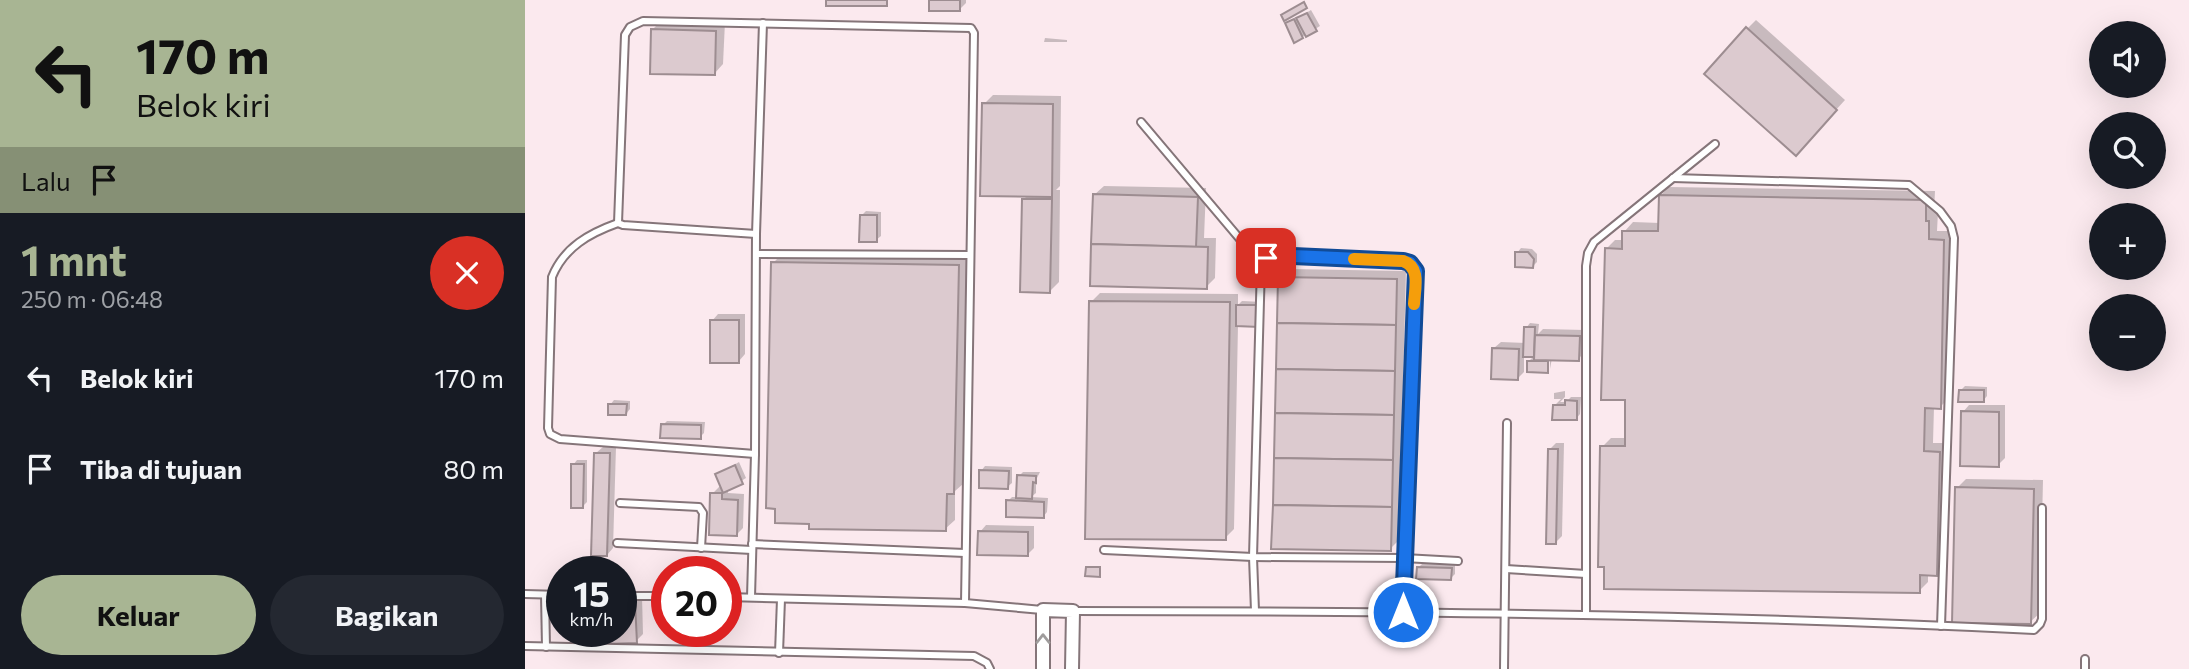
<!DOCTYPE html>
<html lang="id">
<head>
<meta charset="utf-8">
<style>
  :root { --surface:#171b24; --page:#242831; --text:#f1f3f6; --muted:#9ea1a6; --accent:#a8b593 }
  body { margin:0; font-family:Commissioner,sans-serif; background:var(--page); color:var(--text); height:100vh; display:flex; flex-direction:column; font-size:26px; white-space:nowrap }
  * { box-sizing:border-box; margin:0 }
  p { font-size:23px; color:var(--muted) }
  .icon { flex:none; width:38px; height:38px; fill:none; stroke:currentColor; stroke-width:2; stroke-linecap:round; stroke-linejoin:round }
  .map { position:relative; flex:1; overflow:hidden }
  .side { display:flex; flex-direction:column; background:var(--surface); width:525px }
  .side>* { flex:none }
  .top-card { background:#a8b593; color:#111; overflow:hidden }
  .buttons { position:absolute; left:1564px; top:21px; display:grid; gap:14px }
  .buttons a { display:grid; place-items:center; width:77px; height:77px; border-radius:50%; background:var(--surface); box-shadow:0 7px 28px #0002; font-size:35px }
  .speed { position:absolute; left:21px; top:556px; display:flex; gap:14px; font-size:35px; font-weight:700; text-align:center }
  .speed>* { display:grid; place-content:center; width:91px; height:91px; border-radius:50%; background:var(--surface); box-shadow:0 7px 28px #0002; line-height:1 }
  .speed small { font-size:18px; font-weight:400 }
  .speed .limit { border:10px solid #d22; background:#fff; color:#111 }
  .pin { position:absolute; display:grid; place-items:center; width:60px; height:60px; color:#fff; margin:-30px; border-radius:14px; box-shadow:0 4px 10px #0006 }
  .me { position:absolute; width:77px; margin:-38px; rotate:0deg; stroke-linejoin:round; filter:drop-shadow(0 0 5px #0008) }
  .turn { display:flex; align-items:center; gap:24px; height:147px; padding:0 21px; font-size:32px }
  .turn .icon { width:91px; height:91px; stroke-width:2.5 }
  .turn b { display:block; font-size:49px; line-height:60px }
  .then { display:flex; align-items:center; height:66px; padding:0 21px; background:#0003; gap:14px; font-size:26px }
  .round { display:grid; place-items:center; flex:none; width:74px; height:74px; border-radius:37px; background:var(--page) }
  .headline { display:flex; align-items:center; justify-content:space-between; height:119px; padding:0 21px }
  h1 { font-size:42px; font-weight:700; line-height:52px; color:var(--accent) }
  .cta { display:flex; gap:14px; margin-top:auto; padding:14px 21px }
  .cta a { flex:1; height:80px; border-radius:42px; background:var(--accent); color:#111; font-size:28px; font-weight:700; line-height:80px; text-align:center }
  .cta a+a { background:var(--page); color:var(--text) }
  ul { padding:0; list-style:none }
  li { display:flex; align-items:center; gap:21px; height:91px; padding:0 21px }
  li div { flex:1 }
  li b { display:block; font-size:26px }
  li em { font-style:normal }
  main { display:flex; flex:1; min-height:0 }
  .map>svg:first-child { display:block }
  .shadow { fill:#0003 }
  .building { fill:#dccacf; stroke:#9d8d91; stroke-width:2 }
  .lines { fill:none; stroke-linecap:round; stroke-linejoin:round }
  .lane-casing { stroke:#857579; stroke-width:10 }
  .street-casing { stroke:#857579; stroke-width:16 }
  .lane { stroke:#fff; stroke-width:6 }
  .street { stroke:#fff; stroke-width:12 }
  .oneway { stroke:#9f9c9c }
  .route-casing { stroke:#114b97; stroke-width:18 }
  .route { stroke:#1a73e8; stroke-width:12 }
  .slow { stroke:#f59e0b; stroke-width:12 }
</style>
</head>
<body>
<main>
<section class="side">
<div class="top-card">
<div class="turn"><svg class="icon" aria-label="left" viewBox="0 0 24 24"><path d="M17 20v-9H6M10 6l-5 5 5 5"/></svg><div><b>170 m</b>Belok kiri</div></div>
<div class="then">Lalu<svg class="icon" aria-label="arrive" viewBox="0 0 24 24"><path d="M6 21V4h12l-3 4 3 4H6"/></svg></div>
</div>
<div class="headline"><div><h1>1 mnt</h1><p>250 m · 06:48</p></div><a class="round" style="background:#d93025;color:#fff"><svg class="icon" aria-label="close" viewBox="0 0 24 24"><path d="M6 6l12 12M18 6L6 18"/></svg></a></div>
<ul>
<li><svg class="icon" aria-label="left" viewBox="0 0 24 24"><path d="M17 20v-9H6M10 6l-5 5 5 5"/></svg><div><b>Belok kiri</b></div><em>170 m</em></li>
<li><svg class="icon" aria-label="arrive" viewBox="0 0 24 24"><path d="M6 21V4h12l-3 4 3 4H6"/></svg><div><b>Tiba di tujuan</b></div><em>80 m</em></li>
</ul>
<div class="cta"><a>Keluar</a><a>Bagikan</a></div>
</section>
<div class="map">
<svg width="1664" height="669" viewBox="0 0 1664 669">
  <rect width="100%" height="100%" fill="#fbe9ee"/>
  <g class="shadow">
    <polygon points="406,0 441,0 441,3 434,10"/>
    <polygon points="786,10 795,26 777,37 762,24"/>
    <polygon points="137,20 200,22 198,64 189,74 128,29"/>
    <polygon points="1231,20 1320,100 1279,145 1222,29"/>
    <polygon points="520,38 542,40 542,42 519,42"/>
    <polygon points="468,95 536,96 535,186 531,190 535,190 534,282 525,291 499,199 503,195 459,104"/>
    <polygon points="579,186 681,188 679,238 691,238 690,278 681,287 569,195"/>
    <polygon points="1144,187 1410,191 1409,212 1413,212 1412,231 1428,231 1424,398 1415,407 1409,407 1408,443 1423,443 1421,565 1412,574 1403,574 1403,582 1394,591 1077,447 1086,438 1101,438 1102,398 1081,249 1090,240 1099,240 1099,232 1108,222 1135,223 1135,196"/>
    <polygon points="341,211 356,212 356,236 351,240 336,216"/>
    <polygon points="996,248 1007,249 1012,254 1012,262 1008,266 992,253"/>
    <polygon points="257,254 442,256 438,484 430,491 430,520 420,529 248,263"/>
    <polygon points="764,269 881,271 874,540 865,549 755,278"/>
    <polygon points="575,293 713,294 713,305 717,301 738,302 713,325 709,529 700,538 566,302"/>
    <polygon points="193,314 220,314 220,354 214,361 187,321"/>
    <polygon points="1005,323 1014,324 1013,334 1018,329 1060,330 1060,352 1053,359 1027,358 1025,369 1025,353 1022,352 1021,369 1024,369 1022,371 1004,361 1010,355 999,355 999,372 992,379 969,348 976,342 1001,343 1001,328"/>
    <polygon points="1440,386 1462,387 1462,396 1458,401 1435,391"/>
    <polygon points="1040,391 1040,397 1035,402 1041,402 1046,397 1056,397 1055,414 1051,419 1029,406 1036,399 1029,399 1029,393"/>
    <polygon points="89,400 105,401 105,409 101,414 85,405"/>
    <polygon points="1444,405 1480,405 1480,458 1473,465 1438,412"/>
    <polygon points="142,421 180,422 179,433 175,437 138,425"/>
    <polygon points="1031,443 1039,443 1037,536 1030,543 1024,450"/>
    <polygon points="78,447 91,447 88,548 82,555 71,453"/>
    <polygon points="52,460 62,460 62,502 58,506 48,465"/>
    <polygon points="214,462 221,478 203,489 203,493 219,494 218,528 212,534 187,494 194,487 198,487 192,475"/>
    <polygon points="460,466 487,467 487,483 482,487 456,471"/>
    <polygon points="498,472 515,472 511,480 511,493 506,497 523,498 522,512 518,517 483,501 487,497 493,497 494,476"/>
    <polygon points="1441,479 1518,480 1515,613 1505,622 1432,488"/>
    <polygon points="461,525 509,526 509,548 502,555 455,532"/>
    <polygon points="898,563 930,564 930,574 926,578 893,568"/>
    <polygon points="117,596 118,634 111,641 82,642 82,632 96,632 96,597"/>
  </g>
  <g class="building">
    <rect x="301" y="0" width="61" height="6"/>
    <rect x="404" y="0" width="31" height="11"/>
    <polygon points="779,2 782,8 759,21 756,15"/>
    <polygon points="782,13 792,31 781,37 771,18"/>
    <polygon points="769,19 778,38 769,43 760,23"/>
    <polygon points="1221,27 1312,110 1271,156 1179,74"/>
    <polygon points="126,29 191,31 190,75 125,74"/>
    <polygon points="457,103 528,104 527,197 455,196"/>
    <polygon points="568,194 673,197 671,247 566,244"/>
    <polygon points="1134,195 1401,200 1401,221 1404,221 1404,239 1419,240 1416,409 1400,408 1399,451 1415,452 1412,576 1395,575 1395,593 1079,589 1079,567 1073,567 1075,446 1100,446 1100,400 1076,400 1080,248 1097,249 1097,231 1133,231"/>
    <polygon points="497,199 527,199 525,293 495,292"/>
    <polygon points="335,215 352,215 352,242 334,242"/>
    <polygon points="566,244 683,247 682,289 565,286"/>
    <polygon points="990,252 1003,252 1009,259 1008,268 990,267"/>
    <polygon points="246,262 434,265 429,494 422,494 421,531 284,529 284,524 250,523 250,509 241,508"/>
    <polygon points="753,277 872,279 871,325 752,323"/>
    <polygon points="564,301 705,302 701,540 560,539"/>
    <polygon points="711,305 734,305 734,327 711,326"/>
    <rect x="185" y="320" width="29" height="43"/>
    <polygon points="752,323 871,325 870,371 751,369"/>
    <polygon points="999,327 1010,327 1009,357 998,357"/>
    <polygon points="1010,335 1055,336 1054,361 1009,360"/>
    <polygon points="967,348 994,349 993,380 966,379"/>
    <polygon points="1002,361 1023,361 1023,373 1002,372"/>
    <polygon points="751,369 870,371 869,415 750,413"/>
    <polygon points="1434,390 1459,390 1459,402 1433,402"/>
    <polygon points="1040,400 1052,401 1052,420 1027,420 1028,405 1040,405"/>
    <polygon points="83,404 102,404 101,415 83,415"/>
    <polygon points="1436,411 1474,412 1474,467 1435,466"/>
    <polygon points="750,413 869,415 868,460 749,458"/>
    <polygon points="136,424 176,425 176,439 135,438"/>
    <polygon points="1023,449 1033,449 1031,544 1021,544"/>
    <polygon points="69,453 85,453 82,556 66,556"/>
    <polygon points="749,458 868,460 867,507 748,505"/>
    <polygon points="46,464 59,464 58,508 46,508"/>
    <polygon points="210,465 218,484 198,493 190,474"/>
    <polygon points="454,470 484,471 483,489 454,488"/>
    <polygon points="492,475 511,476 511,483 508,482 507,499 491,498"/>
    <polygon points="1430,487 1509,489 1506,624 1427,623"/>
    <polygon points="185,493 197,493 197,499 213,500 212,536 184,535"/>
    <polygon points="481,500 519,502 519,518 481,517"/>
    <polygon points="748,505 867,507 866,551 746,549"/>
    <polygon points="453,531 503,532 503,556 452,555"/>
    <polygon points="561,567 575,567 575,577 560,576"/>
    <polygon points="892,567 927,568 926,580 891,579"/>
    <polygon points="110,602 112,643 80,644 80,632 96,632 96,603"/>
  </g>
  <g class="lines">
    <defs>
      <g id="lane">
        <polyline points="616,122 736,264 728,557 730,611"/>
        <polyline points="1148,178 1384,185 1415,211 1426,226 1429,238 1416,626"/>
        <path d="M93 223C65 233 39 247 27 277L23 428 25 434 35 439 230 454"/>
        <polyline points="231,234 98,225 93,223 100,35 105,27 118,21 446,28 449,33 440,603"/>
        <polyline points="232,254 444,255"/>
        <polyline points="736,264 745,255 879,261 885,263 890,271 878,612"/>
        <polyline points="95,503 174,507 178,513 176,548"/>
        <polyline points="92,543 227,550"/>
        <polyline points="227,544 440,553"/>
        <polyline points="579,550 728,557 879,558 933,561"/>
        <polyline points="981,569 1061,574"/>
        <polyline points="0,594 37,595"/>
        <polyline points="20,595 21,647"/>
        <polyline points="96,596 142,596"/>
        <polyline points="201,597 440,603 517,610"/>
        <polyline points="226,597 230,454 231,234 238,23"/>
        <path d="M548 611C868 611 1189 614 1509 630L1515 624 1517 619V508"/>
        <polyline points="1061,615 1061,266 1063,253 1069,242 1190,144"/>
        <polyline points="0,646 449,656 462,663 465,669"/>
        <polyline points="254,653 256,599"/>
        <polyline points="979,669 982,423"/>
        <polyline points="1560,669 1560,659"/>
      </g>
      <polyline id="street" points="518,669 518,610 548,611 547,669"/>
    </defs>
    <use href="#lane" class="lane-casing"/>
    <use href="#street" class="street-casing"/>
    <use href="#lane" class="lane"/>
    <use href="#street" class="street"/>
  </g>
  <defs><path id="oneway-chevron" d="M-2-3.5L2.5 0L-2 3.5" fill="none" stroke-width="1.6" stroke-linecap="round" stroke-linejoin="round" transform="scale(1.75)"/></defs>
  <use class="oneway" href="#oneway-chevron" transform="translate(518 639) rotate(-90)"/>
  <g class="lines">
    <defs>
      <polyline id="route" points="741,258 746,255 878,261 885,263 891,271 878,612"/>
    </defs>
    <use href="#route" class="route-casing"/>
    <use href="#route" class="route"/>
    <path class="slow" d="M829 259 878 261C896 267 890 288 889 304"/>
  </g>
</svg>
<div class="buttons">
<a><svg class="icon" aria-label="sound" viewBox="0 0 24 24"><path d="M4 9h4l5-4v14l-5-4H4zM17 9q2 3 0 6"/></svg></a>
<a><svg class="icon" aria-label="search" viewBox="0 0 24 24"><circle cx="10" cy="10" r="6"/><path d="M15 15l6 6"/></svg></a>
<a>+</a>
<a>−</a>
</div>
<div class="speed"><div>15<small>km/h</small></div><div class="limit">20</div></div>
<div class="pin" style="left:741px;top:258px;background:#d93025"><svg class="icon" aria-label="arrive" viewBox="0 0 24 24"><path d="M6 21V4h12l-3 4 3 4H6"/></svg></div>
<svg class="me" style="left:878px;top:612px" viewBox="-20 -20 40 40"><circle r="17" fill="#1a73e8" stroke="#fff" stroke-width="3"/><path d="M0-11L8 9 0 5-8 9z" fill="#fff"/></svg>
</div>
</main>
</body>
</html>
